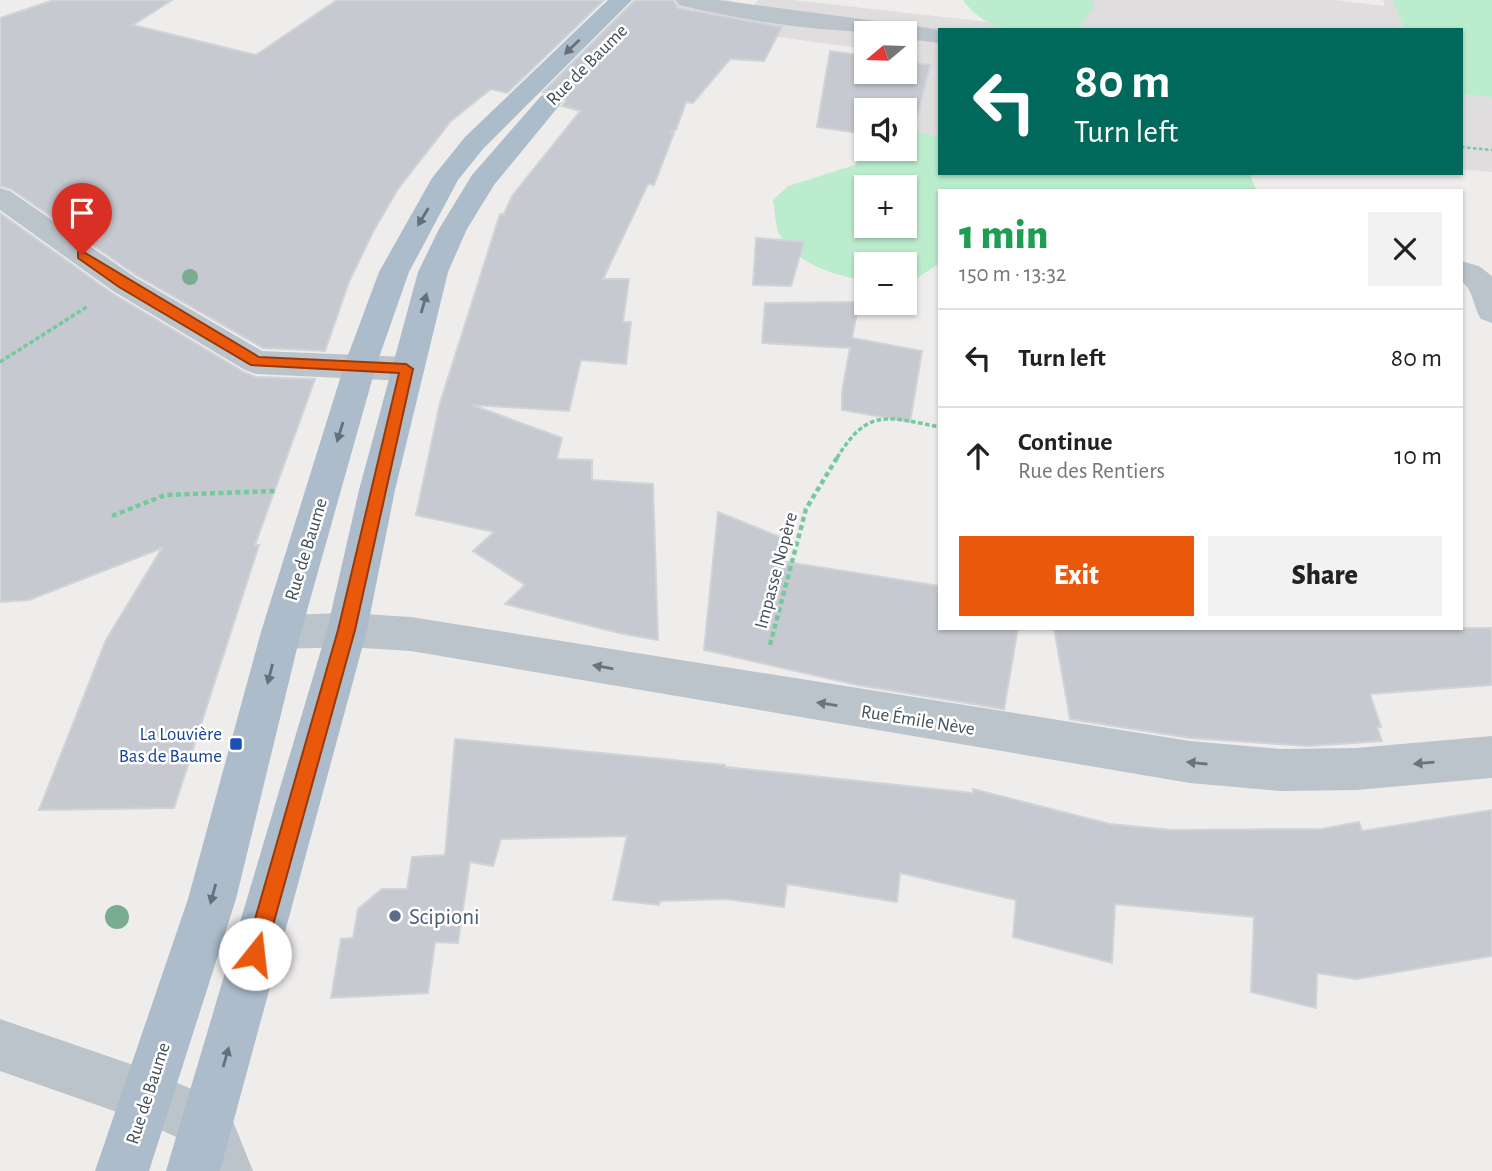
<!DOCTYPE html>
<html lang="en">
<head>
<meta charset="utf-8">
<style>
  :root { --surface:#fff; --page:#f2f2f2; --text:#222; --muted:#767676; --line:#e0e0e0; --accent:#ea580c }
  body { margin:0; font-family:"Alegreya Sans",sans-serif; background:var(--page); color:var(--text); height:100vh; display:flex; flex-direction:column; font-size:26px; white-space:nowrap }
  * { box-sizing:border-box; margin:0 }
  p { font-size:23px; color:var(--muted) }
  .icon { flex:none; width:38px; height:38px; fill:none; stroke:currentColor; stroke-width:2; stroke-linecap:round; stroke-linejoin:round }
  .map { position:relative; flex:1; overflow:hidden }
  .side { position:absolute; left:938px; top:189px; width:525px; height:441px; display:flex; flex-direction:column; background:var(--surface); border-radius:0px; box-shadow:0 2px 5px #0004 }
  .side>* { flex:none }
  .top-card { position:absolute; left:938px; top:28px; width:525px; height:147px; border-radius:0px; box-shadow:0 2px 5px #0004; background:#00695c; color:#fff; overflow:hidden }
  .needle { width:46px; rotate:251deg }
  .fabs { position:absolute; left:854px; top:21px; display:grid; gap:14px }
  .fabs a { display:grid; place-items:center; width:63px; height:63px; border-radius:0px; background:var(--surface); box-shadow:0 2px 5px #0004; font-size:35px }
  .pin { position:absolute; display:grid; place-items:center; width:60px; height:60px; color:#fff; margin:-72px -30px; border-radius:50% 50% 50% 0; rotate:-45deg; box-shadow:0 0 7px #0007 }
  .pin .icon { rotate:45deg }
  .me { position:absolute; width:77px; margin:-38px; rotate:16deg; stroke-linejoin:round; filter:drop-shadow(0 0 5px #0008) }
  .turn { display:flex; align-items:center; gap:24px; height:147px; padding:0 21px; font-size:32px }
  .turn .icon { width:91px; height:91px; stroke-width:2.5 }
  .turn b { display:block; font-size:49px; line-height:60px }
  .round { display:grid; place-items:center; flex:none; width:74px; height:74px; border-radius:0px; background:var(--page) }
  .headline { display:flex; align-items:center; justify-content:space-between; height:119px; padding:0 21px }
  h1 { font-size:42px; font-weight:800; line-height:52px; color:#1e9e55 }
  .action { display:flex; gap:14px; margin-top:auto; padding:14px 21px }
  .action a { flex:1; height:80px; border-radius:0px; background:var(--accent); color:#fff; font-size:28px; font-weight:800; line-height:80px; text-align:center }
  .action a+a { background:var(--page); color:var(--text) }
  ul { padding:0; list-style:none }
  li { display:flex; align-items:center; gap:21px; height:98px; padding:0 21px; border-top:2px solid var(--line) }
  li div { flex:1 }
  li b { display:block; font-size:26px }
  li em { font-style:normal }
  .map>svg:first-child { display:block }
  .education { fill:#e0ddde }
  .green { fill:#bbeccd; fill-rule:evenodd }
  .building { fill:#c6c9cf; stroke:#d0d3d8; stroke-width:2 }
  .lines { fill:none; stroke-linecap:round; stroke-linejoin:round }
  .path-far2 { stroke:#74c99d; stroke-width:2.5; stroke-dasharray:3.5 2.5; stroke-linecap:butt }
  .path-far1 { stroke:#74c99d; stroke-width:3.5; stroke-dasharray:4.5 2.5; stroke-linecap:butt }
  .path { stroke:#74c99d; stroke-width:4.5; stroke-dasharray:5 3.5; stroke-linecap:butt }
  .minor { fill:#bbc4cb; fill-rule:evenodd }
  .major { fill:#acbccb; fill-rule:evenodd }
  .tree { fill:#79ac91 }
  .oneway { fill:#64707b }
  .oneway2 { fill:#68737b }
  .route { fill:#ea580c; stroke:#983908; stroke-width:2 }
  .transit-dot { fill:#1a4fb4; stroke:#fff; stroke-width:2.5 }
  .service-dot { fill:#5c6f8a; stroke:#fff; stroke-width:2.5 }
  .labels { text-anchor:middle; stroke-width:5; stroke-linejoin:round; paint-order:stroke }
  .street-label { font-size:19px; fill:#455059; stroke:#fff }
  .transit-label { font-size:19px; fill:#164399; stroke:#fff; text-anchor:end }
  .near-service-label { font-size:23px; fill:#4e5e75; stroke:#fff; text-anchor:start }
</style>
</head>
<body>
<div class="map">
<svg width="1492" height="1171" viewBox="0 0 1492 1171">
  <rect width="100%" height="100%" fill="#efecec"/>
  <polygon class="education" points="672,0 726,0 754,6 758,0 793,0 988,22 991,0 1334,0 1385,6 1383,0 1492,0 1492,172 1461,169 1461,30 940,30 940,136 905,130 905,110 866,110 866,123 852,120 866,72 905,72 905,33 866,33 866,49 756,34 762,23 667,5"/>
  <g class="green">
    <path d="M963 0H1092L1094 7 1078 30C1034 30 992 40 963 0Z"/>
    <polygon points="1393,0 1492,0 1492,97 1461,94 1461,30 1405,30"/>
    <path d="M905 130 940 136V173H1249L1257 191H940V263L908 284 905 283V264H866V280C833 276 797 264 779 234 775 225 775 210 773 200L788 186 855 165 866 145V149H905ZM866 187H905V226H866Z"/>
  </g>
  <g class="building">
    <polygon points="54,0 172,0 133,25 256,55 337,0 604,0 507,93 491,89 451,121 398,189 373,232 349,282 325,351 263,348 136,275 11,189 0,186 0,18"/>
    <polygon points="635,0 673,0 678,8 782,27 764,61 730,59 693,103 686,102 676,130 669,132 674,133 654,185 648,184 603,279 629,279 623,322 631,322 626,364 581,360 569,411 472,405 562,438 557,459 592,460 592,480 653,484 658,640 619,633 505,604 525,585 473,551 494,532 416,515 440,403 500,214 504,214 512,196 580,111 562,106 566,101 560,94 543,92"/>
    <polygon points="830,51 866,56 866,72 905,72 905,62 930,65 911,140 905,139 905,110 866,110 866,134 817,127"/>
    <polygon points="0,213 112,293 244,372 256,377 315,379 255,545 259,545 174,808 39,810 106,640 162,548 29,600 0,602"/>
    <polygon points="756,238 804,242 791,286 753,285"/>
    <polygon points="859,302 852,338 922,351 910,422 842,410 842,391 850,348 762,343 765,303"/>
    <polygon points="718,512 785,539 780,561 940,586 940,628 1018,628 1004,709 857,685 704,650"/>
    <polygon points="1054,628 1492,628 1492,685 1370,694 1381,727 1377,727 1382,741 1308,746 1190,738 1070,719"/>
    <polygon points="455,739 725,765 725,767 973,793 973,789 1110,824 1171,830 1322,829 1359,822 1362,831 1492,810 1492,956 1356,979 1317,973 1316,1008 1251,992 1254,917 1115,904 1112,963 1013,937 1016,900 900,873 897,902 787,884 784,907 727,899 660,901 659,905 613,900 627,836 501,839 493,866 470,862 458,943 435,942 428,993 331,998 341,939 353,938 358,909 382,889 407,889 412,857 445,855"/>
  </g>
  <g class="lines">
    <polyline class="path-far2" points="1461,147 1492,150"/>
    <g class="path-far1">
      <polyline points="0,362 88,306"/>
      <path d="M837 458C868 407 887 417 940 427"/>
    </g>
    <g class="path">
      <polyline points="112,516 165,495 275,491"/>
      <polyline points="770,645 806,509 838,456"/>
    </g>
    <g class="minor">
      <path d="M676 0H718L943 30H940V43L905 39V33C830 33 753 23 679 5Z"/>
      <polygon points="0,188 10,191 135,277 262,351 406,357 418,361 422,369 418,377 406,381 256,374 245,370 113,291 0,210"/>
      <path d="M1461 261 1479 266 1492 276V323L1481 319C1473 307 1474 290 1461 281Z"/>
      <polygon points="347,613 411,617 1190,741 1280,749 1356,748 1492,736 1492,778 1356,790 1280,791 1190,783 411,651 347,647 281,649 267,644 261,632 267,620 281,615"/>
      <polygon points="0,1019 145,1069 226,1104 253,1171 199,1171 187,1142 137,1119 0,1071"/>
    </g>
    <g class="major">
      <polygon points="608,0 632,0 483,149 458,180 409,272 376,366 301,632 236,899 149,1171 95,1171 188,899 261,632 344,366 379,272 432,178 465,137"/>
      <polygon points="550,93 559,96 563,101 494,185 467,229 448,272 395,490 367,630 220,1171 166,1171 327,630 359,490 418,272 439,229 472,175 541,96"/>
    </g>
  </g>
  <g class="tree">
    <circle cx="190" cy="277" r="8"/>
    <circle cx="117" cy="917" r="12"/>
  </g>
  <defs><path id="oneway-solid" d="M-6-.8H1V-3.2L6.5 0L1 3.2V.8H-6Z" transform="scale(1.75)"/></defs>
  <g class="oneway">
    <use href="#oneway-solid" transform="translate(572 47) rotate(136)"/>
    <use href="#oneway-solid" transform="translate(423 217) rotate(121)"/>
    <use href="#oneway-solid" transform="translate(424 303) rotate(-74)"/>
    <use href="#oneway-solid" transform="translate(340 432) rotate(107)"/>
    <use href="#oneway-solid" transform="translate(270 674) rotate(104)"/>
    <use href="#oneway-solid" transform="translate(213 894) rotate(105)"/>
    <use href="#oneway-solid" transform="translate(226 1057) rotate(-74)"/>
  </g>
  <g class="oneway2">
    <use href="#oneway-solid" transform="translate(603 667) rotate(-170)"/>
    <use href="#oneway-solid" transform="translate(827 704) rotate(-171)"/>
    <use href="#oneway-solid" transform="translate(1197 763) rotate(-174)"/>
    <use href="#oneway-solid" transform="translate(1424 763) rotate(175)"/>
  </g>
  <polygon class="route" points="82,251 259,357 406,364 413,369 355,630 265,954 262,961 255,964 248,961 245,954 338,630 399,373 251,365 119,287 78,258 78,252"/>
  <rect class="transit-dot" x="229" y="737" width="14" height="14" rx="3.5"/>
  <circle class="service-dot" cx="395" cy="916" r="7"/>
  <g class="labels">
    <g class="street-label">
      <text transform="translate(586 64) rotate(-45)" y="7">Rue de Baume</text>
      <text transform="translate(305 549) rotate(-73)" y="7">Rue de Baume</text>
      <text transform="translate(775 570) rotate(-75)" y="7">Impasse Nopère</text>
      <text transform="translate(918 719) rotate(9)" y="7">Rue Émile Nève</text>
      <text transform="translate(147 1093) rotate(-72)" y="7">Rue de Baume</text>
    </g>
    <g class="transit-label">
      <text x="222" y="740">La Louvière<tspan x="222" dy="22">Bas de Baume</tspan></text>
    </g>
    <g class="near-service-label">
      <text x="409" y="924">Scipioni</text>
    </g>
  </g>
</svg>
<div class="fabs">
<a><svg class="needle" viewBox="-14 -14 28 28"><path d="M0-13l5 13h-10z" fill="#e53935"/><path d="M0 13l5-13h-10z" fill="#767676"/></svg></a>
<a><svg class="icon" aria-label="sound" viewBox="0 0 24 24"><path d="M4 9h4l5-4v14l-5-4H4zM17 9q2 3 0 6"/></svg></a>
<a>+</a>
<a>−</a>
</div>
<div class="pin" style="left:82px;top:255px;background:#d93025"><svg class="icon" aria-label="arrive" viewBox="0 0 24 24"><path d="M6 21V4h12l-3 4 3 4H6"/></svg></div>
<svg class="me" style="left:255px;top:954px" viewBox="-20 -20 40 40"><circle r="19" fill="#fff"/><path d="M0-13L10 11 0 6-10 11z" fill="#ea580c"/></svg>
<div class="top-card">
<div class="turn"><svg class="icon" aria-label="left" viewBox="0 0 24 24"><path d="M17 20v-9H6M10 6l-5 5 5 5"/></svg><div><b>80 m</b>Turn left</div></div>
</div>
<section class="side">
<div class="headline"><div><h1>1 min</h1><p>150 m · 13:32</p></div><a class="round"><svg class="icon" aria-label="close" viewBox="0 0 24 24"><path d="M6 6l12 12M18 6L6 18"/></svg></a></div>
<ul>
<li><svg class="icon" aria-label="left" viewBox="0 0 24 24"><path d="M17 20v-9H6M10 6l-5 5 5 5"/></svg><div><b>Turn left</b></div><em>80 m</em></li>
<li><svg class="icon" aria-label="ahead" viewBox="0 0 24 24"><path d="M12 20V5M6 11l6-6 6 6"/></svg><div><b>Continue</b><p>Rue des Rentiers</p></div><em>10 m</em></li>
</ul>
<div class="action"><a>Exit</a><a>Share</a></div>
</section>
</div>
</body>
</html>
